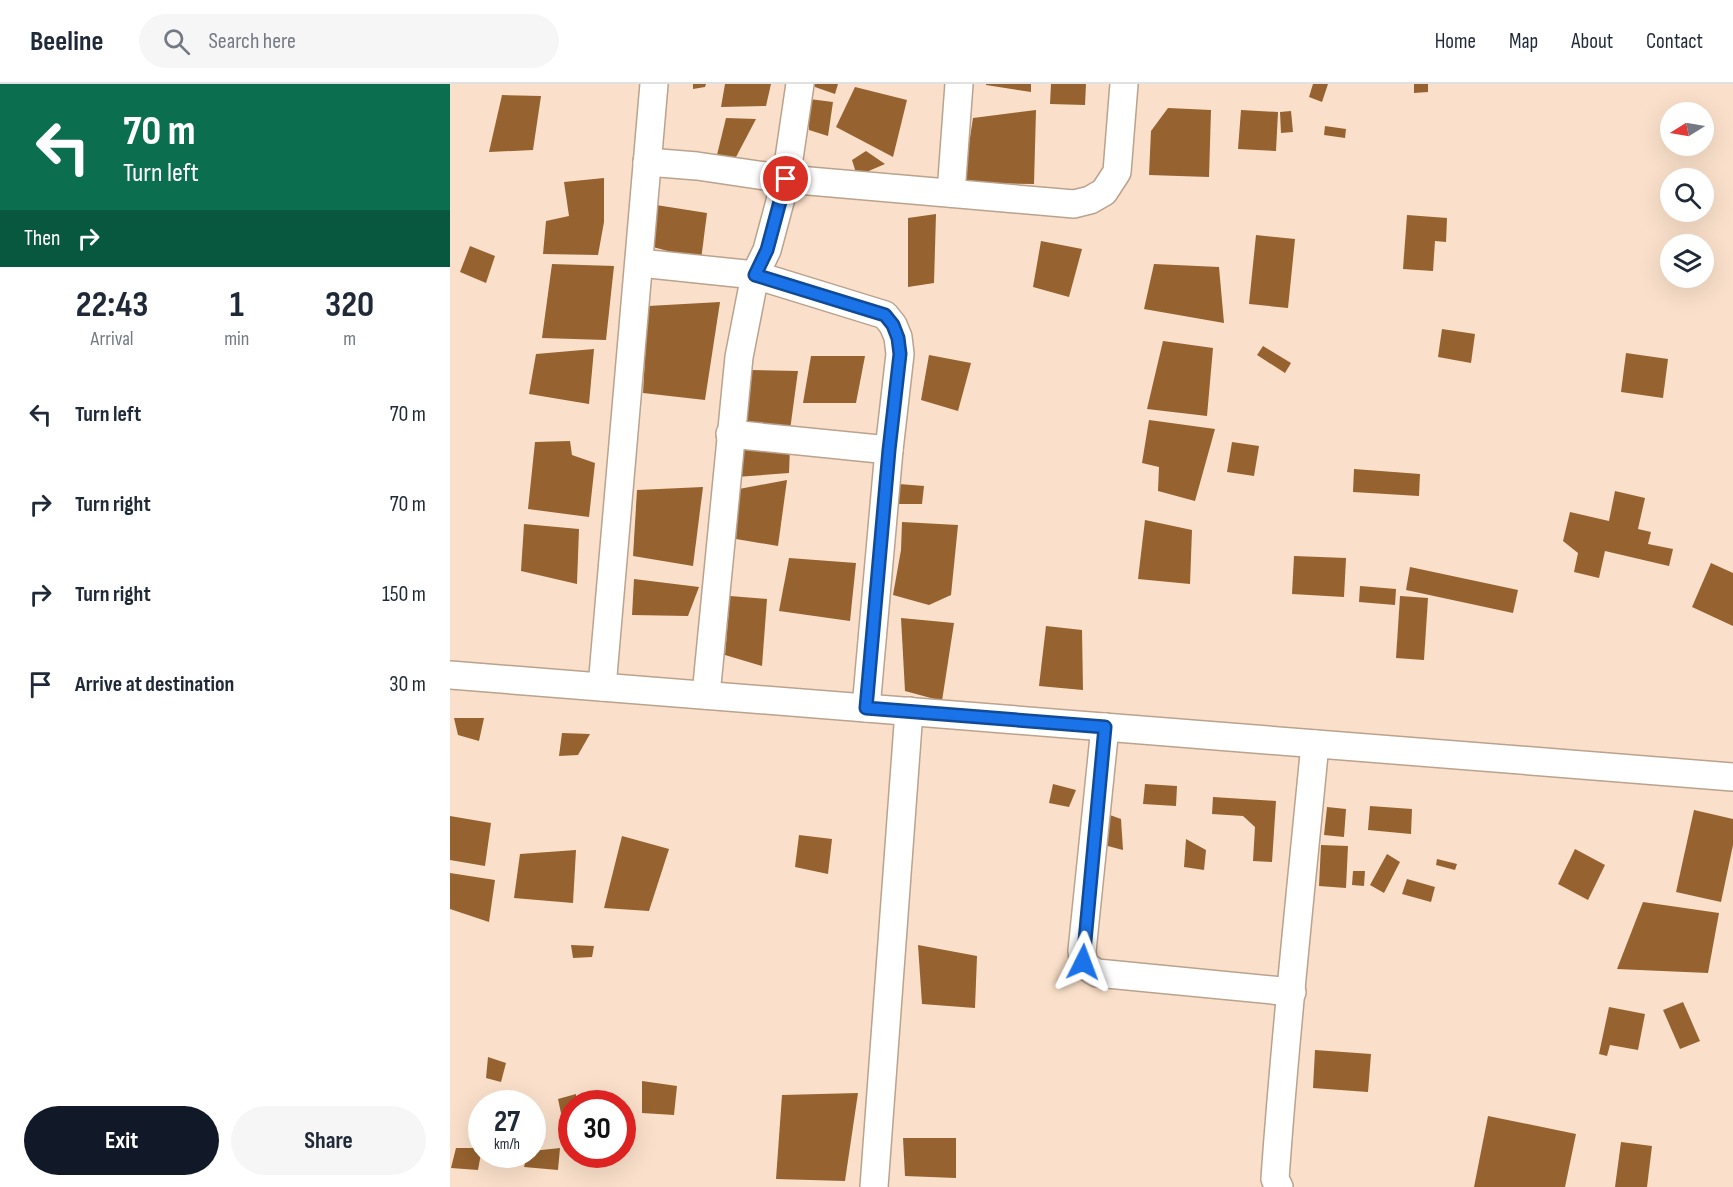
<!DOCTYPE html>
<html lang="en">
<head>
<meta charset="utf-8">
<style>
  :root { --surface:#fff; --page:#f6f6f7; --text:#1f2937; --muted:#747a83; --line:#e0e1e3; --accent:#111827 }
  body { margin:0; font-family:"Sofia Sans Condensed",sans-serif; background:var(--page); color:var(--text); height:100vh; display:flex; flex-direction:column; font-size:22px; white-space:nowrap }
  * { box-sizing:border-box; margin:0 }
  p { font-size:20px; color:var(--muted) }
  .icon { flex:none; width:33px; height:33px; fill:none; stroke:currentColor; stroke-width:2; stroke-linecap:round; stroke-linejoin:round }
  .map { position:relative; flex:1; overflow:hidden }
  .details { display:flex; flex-direction:column; background:var(--surface); width:450px }
  .details>* { flex:none }
  .banner { background:#0b6e4f; color:#fff; overflow:hidden }
  .needle { width:39px; rotate:259deg }
  .tools { position:absolute; left:1210px; top:18px; display:grid; gap:12px }
  .tools a { display:grid; place-items:center; width:54px; height:54px; border-radius:50%; background:var(--surface); box-shadow:0 6px 24px #0002; font-size:30px }
  .speed { position:absolute; left:18px; top:1006px; display:flex; gap:12px; font-size:30px; font-weight:700; text-align:center }
  .speed>* { display:grid; place-content:center; width:78px; height:78px; border-radius:50%; background:var(--surface); box-shadow:0 6px 24px #0002; line-height:1 }
  .speed small { font-size:15px; font-weight:400 }
  .speed .limit { border:9px solid #d22; background:#fff; color:#111 }
  .pin { position:absolute; display:grid; place-items:center; width:51px; height:51px; color:#fff; margin:-26px; border:3px solid #fff; border-radius:50%; box-shadow:0 2px 6px #0007 }
  .me { position:absolute; width:66px; margin:-33px; rotate:3deg; stroke-linejoin:round; filter:drop-shadow(0 0 4px #0008) }
  .turn { display:flex; align-items:center; gap:21px; height:126px; padding:0 24px; font-size:27px }
  .turn .icon { width:78px; height:78px; stroke-width:2.5 }
  .turn b { display:block; font-size:42px; line-height:51px }
  .then { display:flex; align-items:center; height:57px; padding:0 24px; background:#0003; gap:12px; font-size:22px }
  .eta { display:flex; justify-content:space-evenly; align-items:center; height:102px; text-align:center }
  .eta b { font-size:36px; font-weight:700; line-height:42px }
  .cta { display:flex; gap:12px; margin-top:auto; padding:12px 24px }
  .cta a { flex:1; height:69px; border-radius:36px; background:var(--accent); color:#fff; font-size:24px; font-weight:700; line-height:69px; text-align:center }
  .cta a+a { background:var(--page); color:var(--text) }
  ul { padding:0; list-style:none }
  li { display:flex; align-items:center; gap:18px; height:90px; padding:0 24px }
  li div { flex:1 }
  li b { display:block; font-size:22px }
  li em { font-style:normal }
  header { display:flex; align-items:center; gap:36px; box-sizing:border-box; height:84px; padding:0 30px; background:var(--surface); border-bottom:2px solid var(--line) }
  header strong { font-size:28px }
  nav { display:flex; gap:33px; margin-inline-start:auto; font-size:21px }
  .search { width:420px; height:54px; background:var(--page); display:flex; align-items:center; gap:15px; box-sizing:border-box; padding:0 21px; border-radius:33px; color:var(--muted); font-size:22px }
  main { display:flex; flex:1; min-height:0 }
  .map>svg:first-child { display:block }
  .building { fill:#96622f }
  .lines { fill:none; stroke-linecap:round; stroke-linejoin:round }
  .minor-casing { stroke:#baa28d; stroke-width:30 }
  .minor { stroke:#fff; stroke-width:27 }
  .route-casing { stroke:#114b97; stroke-width:15 }
  .route { stroke:#1a73e8; stroke-width:10 }
</style>
</head>
<body>
<header>
<strong>Beeline</strong>
<div class="search"><svg class="icon" aria-label="search" viewBox="0 0 24 24"><circle cx="10" cy="10" r="6"/><path d="M15 15l6 6"/></svg>Search here</div>
<nav><a>Home</a><a>Map</a><a>About</a><a>Contact</a></nav>
</header>
<main>
<section class="details">
<div class="banner">
<div class="turn"><svg class="icon" aria-label="left" viewBox="0 0 24 24"><path d="M17 20v-9H6M10 6l-5 5 5 5"/></svg><div><b>70 m</b>Turn left</div></div>
<div class="then">Then<svg class="icon" aria-label="right" viewBox="0 0 24 24"><path d="M7 20v-9h11M14 6l5 5-5 5"/></svg></div>
</div>
<div class="eta">
<div><b>22:43</b><p>Arrival</p></div>
<div><b>1</b><p>min</p></div>
<div><b>320</b><p>m</p></div>
</div>
<ul>
<li><svg class="icon" aria-label="left" viewBox="0 0 24 24"><path d="M17 20v-9H6M10 6l-5 5 5 5"/></svg><div><b>Turn left</b></div><em>70 m</em></li>
<li><svg class="icon" aria-label="right" viewBox="0 0 24 24"><path d="M7 20v-9h11M14 6l5 5-5 5"/></svg><div><b>Turn right</b></div><em>70 m</em></li>
<li><svg class="icon" aria-label="right" viewBox="0 0 24 24"><path d="M7 20v-9h11M14 6l5 5-5 5"/></svg><div><b>Turn right</b></div><em>150 m</em></li>
<li><svg class="icon" aria-label="arrive" viewBox="0 0 24 24"><path d="M6 21V4h12l-3 4 3 4H6"/></svg><div><b>Arrive at destination</b></div><em>30 m</em></li>
</ul>
<div class="cta"><a>Exit</a><a>Share</a></div>
</section>
<div class="map">
<svg width="1283" height="1103" viewBox="0 0 1283 1103">
  <rect width="100%" height="100%" fill="#fae0ca"/>
  <g class="building">
    <polygon points="243,0 256,0 255,3 243,5"/>
    <polygon points="275,0 321,0 316,22 271,23"/>
    <polygon points="365,0 388,0 385,10 365,3"/>
    <polygon points="536,0 581,0 581,8 536,1"/>
    <polygon points="601,0 636,0 635,21 600,20"/>
    <polygon points="863,0 878,0 872,18 859,13"/>
    <polygon points="964,0 978,0 978,8 964,9"/>
    <polygon points="405,3 457,16 443,73 386,43"/>
    <polygon points="52,11 91,12 83,66 39,68"/>
    <polygon points="359,15 383,18 378,52 359,46"/>
    <polygon points="718,24 761,26 759,93 699,91 701,47"/>
    <polygon points="586,26 584,100 513,99 523,34"/>
    <polygon points="791,26 828,28 826,67 788,65"/>
    <polygon points="841,27 843,48 831,49 830,28"/>
    <polygon points="276,34 306,35 285,75 266,75"/>
    <polygon points="875,42 896,45 895,54 874,51"/>
    <polygon points="416,67 435,80 407,92 402,76"/>
    <polygon points="154,94 154,138 148,171 93,170 96,137 119,132 114,98"/>
    <polygon points="206,121 257,129 251,176 203,163"/>
    <polygon points="486,130 484,199 458,203 458,134"/>
    <polygon points="957,131 997,134 996,158 985,157 983,187 953,185"/>
    <polygon points="806,151 845,155 838,224 799,220"/>
    <polygon points="591,157 632,165 619,213 583,203"/>
    <polygon points="20,162 45,172 36,199 10,188"/>
    <polygon points="102,180 164,182 156,256 92,254"/>
    <polygon points="704,180 769,183 774,239 694,225"/>
    <polygon points="270,218 255,316 193,309 198,222"/>
    <polygon points="992,245 1025,250 1021,279 988,273"/>
    <polygon points="713,257 763,264 757,332 697,325"/>
    <polygon points="813,262 841,279 835,289 807,271"/>
    <polygon points="144,265 139,320 79,310 86,270"/>
    <polygon points="1176,269 1218,275 1213,314 1171,308"/>
    <polygon points="479,271 521,279 508,327 471,316"/>
    <polygon points="361,272 415,272 406,319 353,319"/>
    <polygon points="300,286 348,287 340,346 293,339"/>
    <polygon points="699,336 765,345 745,417 708,407 709,383 692,379"/>
    <polygon points="120,357 122,371 145,379 139,433 78,425 85,358"/>
    <polygon points="782,358 809,362 804,392 777,388"/>
    <polygon points="286,363 340,363 339,389 286,393"/>
    <polygon points="904,385 970,390 969,412 903,408"/>
    <polygon points="337,396 328,462 286,455 289,405"/>
    <polygon points="449,400 474,402 472,420 448,420"/>
    <polygon points="253,403 243,482 183,472 187,406"/>
    <polygon points="1165,407 1195,414 1188,445 1201,448 1198,460 1223,465 1219,482 1155,467 1149,494 1124,488 1128,469 1113,457 1120,428 1159,437"/>
    <polygon points="695,436 742,446 740,500 688,495"/>
    <polygon points="452,438 508,441 501,511 479,521 443,511 451,466"/>
    <polygon points="74,440 129,445 127,500 71,487"/>
    <polygon points="844,472 896,474 894,513 842,510"/>
    <polygon points="339,474 406,479 400,537 329,527"/>
    <polygon points="1261,479 1283,489 1283,542 1242,523"/>
    <polygon points="960,483 1068,506 1063,529 956,506"/>
    <polygon points="184,495 249,503 238,532 182,531"/>
    <polygon points="910,502 946,505 945,521 909,518"/>
    <polygon points="280,512 317,515 312,582 275,571"/>
    <polygon points="950,512 978,514 974,576 946,574"/>
    <polygon points="451,534 504,539 492,617 455,607"/>
    <polygon points="596,542 632,546 633,606 589,602"/>
    <polygon points="4,634 34,634 29,657 8,651"/>
    <polygon points="112,649 140,650 128,671 109,672"/>
    <polygon points="603,700 626,706 619,723 599,719"/>
    <polygon points="695,700 727,702 726,722 693,720"/>
    <polygon points="763,713 826,717 822,778 803,777 805,743 793,732 762,730"/>
    <polygon points="920,722 962,725 961,750 918,746"/>
    <polygon points="877,723 896,725 894,753 874,751"/>
    <polygon points="1244,726 1283,735 1283,761 1271,818 1226,808"/>
    <polygon points="657,730 671,735 673,766 654,761"/>
    <polygon points="0,732 41,739 35,782 0,776"/>
    <polygon points="349,751 382,755 378,790 345,783"/>
    <polygon points="172,752 219,765 199,827 154,824"/>
    <polygon points="736,755 756,766 754,786 734,783"/>
    <polygon points="871,761 898,762 896,804 869,802"/>
    <polygon points="1125,765 1155,781 1138,816 1108,800"/>
    <polygon points="126,766 123,819 64,814 70,770"/>
    <polygon points="937,770 950,778 934,809 920,801"/>
    <polygon points="987,775 1007,780 1005,786 986,781"/>
    <polygon points="903,787 915,787 914,802 902,801"/>
    <polygon points="0,789 45,796 39,838 0,825"/>
    <polygon points="957,795 985,803 981,818 952,810"/>
    <polygon points="1193,818 1269,829 1258,889 1167,885"/>
    <polygon points="121,861 144,862 142,873 123,874"/>
    <polygon points="468,861 527,872 525,924 472,920"/>
    <polygon points="1233,918 1250,957 1230,965 1213,926"/>
    <polygon points="1159,923 1195,930 1188,966 1160,961 1157,972 1149,970"/>
    <polygon points="865,966 921,970 918,1008 863,1004"/>
    <polygon points="38,973 56,979 51,998 36,994"/>
    <polygon points="192,997 227,1002 224,1031 192,1029"/>
    <polygon points="408,1009 395,1097 326,1095 332,1011"/>
    <polygon points="126,1010 126,1020 122,1020 122,1028 111,1029 108,1015"/>
    <polygon points="1038,1032 1126,1050 1115,1103 1024,1103"/>
    <polygon points="453,1054 506,1054 506,1094 455,1092"/>
    <polygon points="1171,1058 1202,1062 1197,1103 1165,1103"/>
    <polygon points="6,1064 32,1064 28,1086 1,1084"/>
    <polygon points="110,1064 108,1086 74,1083 77,1071 82,1071 82,1067"/>
  </g>
  <g class="lines">
    <defs>
      <g id="minor">
        <polyline points="197,78 247,82 336,95 624,120 640,116 654,108 667,88 674,0"/>
        <polyline points="501,109 509,0"/>
        <polyline points="190,179 305,191 435,231 443,241 448,253 450,270 439,366 416,624"/>
        <polyline points="280,350 439,366"/>
        <polyline points="0,591 1283,693"/>
        <polyline points="152,603 204,0"/>
        <polyline points="256,611 289,273 305,191 317,166 336,95 350,0"/>
        <path d="M655 643 632 867C633 880 636 883 647 889L842 908"/>
        <polyline points="424,1103 459,627"/>
        <path d="M829 1103 825 1095C835 950 851 805 865 660"/>
      </g>
    </defs>
    <use href="#minor" class="minor-casing"/>
    <use href="#minor" class="minor"/>
  </g>
  <g class="lines">
    <defs>
      <polyline id="route" points="336,95 317,166 305,191 435,231 443,241 448,254 450,270 439,366 416,624 655,643 633,878"/>
    </defs>
    <use href="#route" class="route-casing"/>
    <use href="#route" class="route"/>
  </g>
</svg>
<div class="tools">
<a><svg class="needle" viewBox="-14 -14 28 28"><path d="M0-13l5 13h-10z" fill="#e53935"/><path d="M0 13l5-13h-10z" fill="#747a83"/></svg></a>
<a><svg class="icon" aria-label="search" viewBox="0 0 24 24"><circle cx="10" cy="10" r="6"/><path d="M15 15l6 6"/></svg></a>
<a><svg class="icon" aria-label="layers" viewBox="0 0 24 24"><path d="M12 4l9 5-9 5-9-5zM3 14l9 5 9-5"/></svg></a>
</div>
<div class="speed"><div>27<small>km/h</small></div><div class="limit">30</div></div>
<div class="pin" style="left:336px;top:95px;background:#d93025"><svg class="icon" aria-label="arrive" viewBox="0 0 24 24"><path d="M6 21V4h12l-3 4 3 4H6"/></svg></div>
<svg class="me" style="left:633px;top:878px" viewBox="-20 -20 40 40"><path d="M0-17L14 15 0 8-14 15z" fill="#1a73e8" stroke="#fff" stroke-width="4"/></svg>
</div>
</main>
</body>
</html>
